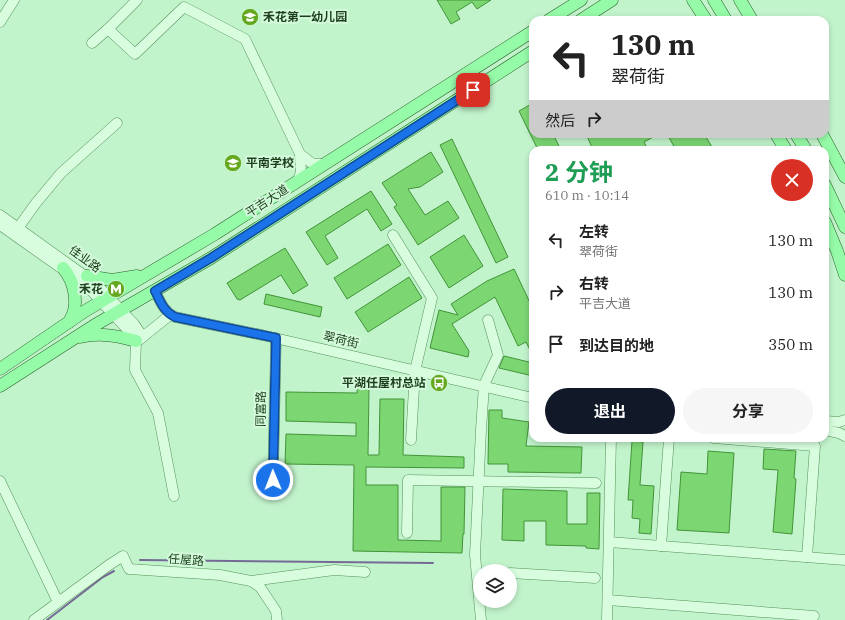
<!DOCTYPE html>
<html lang="zh">
<head>
<meta charset="utf-8">
<style>
  :root { --surface:#fff; --page:#f6f6f6; --text:#222; --muted:#767676; --accent:#111827 }
  body { margin:0; font-family:"IBM Plex Serif","Noto Sans SC",serif; background:var(--page); color:var(--text); height:100vh; display:flex; flex-direction:column; font-size:15px; white-space:nowrap }
  * { box-sizing:border-box; margin:0 }
  p { font-size:13px; color:var(--muted) }
  .icon { flex:none; width:22px; height:22px; fill:none; stroke:currentColor; stroke-width:2; stroke-linecap:round; stroke-linejoin:round }
  .map { position:relative; flex:1; overflow:hidden }
  .drawer { position:absolute; left:529px; top:146px; width:300px; height:296px; display:flex; flex-direction:column; background:var(--surface); border-radius:12px; box-shadow:0 2px 6px #0003 }
  .drawer>* { flex:none }
  .hud { position:absolute; left:529px; top:16px; width:300px; height:122px; border-radius:12px; box-shadow:0 2px 6px #0003; background:#fff; color:var(--text); overflow:hidden }
  .tools { position:absolute; left:473px; top:564px; display:grid; gap:8px }
  .tools a { display:grid; place-items:center; width:44px; height:44px; border-radius:50%; background:var(--surface); box-shadow:0 2px 6px #0003; font-size:20px }
  .pin { position:absolute; display:grid; place-items:center; width:34px; height:34px; color:#fff; margin:-17px; border-radius:8px; box-shadow:0 2px 6px #0006 }
  .me { position:absolute; width:44px; margin:-22px; rotate:359deg; stroke-linejoin:round; filter:drop-shadow(0 0 3px #0008) }
  .turn { display:flex; align-items:center; gap:14px; height:84px; padding:0 16px; font-size:18px }
  .turn .icon { width:52px; height:52px; stroke-width:2.5 }
  .turn b { display:block; font-size:28px; line-height:34px }
  .then { display:flex; align-items:center; height:38px; padding:0 16px; background:#0003; gap:8px; font-size:15px }
  .round { display:grid; place-items:center; flex:none; width:42px; height:42px; border-radius:21px; background:var(--page) }
  .headline { display:flex; align-items:center; justify-content:space-between; height:68px; padding:0 16px }
  h1 { font-size:24px; font-weight:700; line-height:30px; color:#1e9e55 }
  .cta { display:flex; gap:8px; margin-top:auto; padding:8px 16px }
  .cta a { flex:1; height:46px; border-radius:24px; background:var(--accent); color:#fff; font-size:16px; font-weight:700; line-height:46px; text-align:center }
  .cta a+a { background:var(--page); color:var(--text) }
  ul { padding:0; list-style:none }
  li { display:flex; align-items:center; gap:12px; height:52px; padding:0 16px }
  li div { flex:1 }
  li b { display:block; font-size:15px }
  li em { font-style:normal }
  .map>svg:first-child { display:block }
  .lines { fill:none; stroke-linecap:round; stroke-linejoin:round }
  .stream { stroke:#756a96; stroke-width:2 }
  .building { fill:#7cd773; stroke:#439339 }
  .minor-casing { stroke:#569158; stroke-width:11 }
  .major-casing { stroke:#2d5e2b; stroke-width:13 }
  .minor { stroke:#d7fdde; stroke-width:10 }
  .major { stroke:#96fba8; stroke-width:12 }
  .route-casing { stroke:#114b97; stroke-width:10 }
  .route { stroke:#1a73e8; stroke-width:7 }
  .labels { text-anchor:middle; stroke-width:4; stroke-linejoin:round; paint-order:stroke }
  .poi-label { font-size:12px; font-weight:bold; fill:#1d3e1c; stroke:#d3fadb; text-anchor:start }
  .street-label { font-size:12px; fill:#1d3e1c; stroke:#d3fadb }
</style>
</head>
<body>
<div class="map">
<svg width="845" height="620" viewBox="0 0 845 620">
  <rect width="100%" height="100%" fill="#c2f4cc"/>
  <g class="lines">
    <g class="stream">
      <polyline points="140,560 433,563"/>
      <polyline points="47,620 103,577 114,571"/>
    </g>
  </g>
  <g class="building">
    <polygon points="437,0 491,0 477,9 472,2 456,12 460,19 451,24"/>
    <polygon points="533,103 533,134 553,134 561,150 538,150 519,111"/>
    <polygon points="591,134 659,134 644,142 648,150 593,150 587,136"/>
    <polygon points="667,134 704,134 714,150 676,150"/>
    <polygon points="452,139 508,257 496,263 440,145"/>
    <polygon points="431,152 443,172 420,187 408,189 425,215 448,201 459,218 418,245 394,207 397,205 382,183"/>
    <polygon points="371,191 392,224 381,231 367,209 325,236 338,258 327,265 306,232"/>
    <polygon points="464,235 483,266 449,288 430,257"/>
    <polygon points="388,244 401,265 347,299 334,278"/>
    <polygon points="285,248 308,285 293,294 281,275 240,300 237,299 227,283"/>
    <polygon points="514,269 533,309 533,356 526,342 518,346 495,297 452,324 469,351 468,357 430,348 439,310 458,315 451,304 487,281"/>
    <polygon points="409,277 422,298 368,332 355,312"/>
    <polygon points="266,294 322,307 320,317 264,304"/>
    <polygon points="504,356 533,363 533,376 499,368"/>
    <polygon points="357,388 369,388 368,455 379,455 380,399 404,399 403,455 464,457 464,468 366,467 366,485 398,485 398,540 441,541 441,487 465,487 464,534 463,534 462,553 353,551 354,465 285,464 286,434 356,436 356,423 286,421 286,392 357,393"/>
    <polygon points="489,410 502,410 502,418 529,422 526,446 582,447 581,473 508,472 508,464 488,464"/>
    <polygon points="632,441 643,442 640,485 654,486 651,534 639,533 640,519 632,518 633,500 628,500"/>
    <polygon points="764,449 796,451 794,478 796,479 792,534 773,532 778,470 763,469"/>
    <polygon points="708,451 734,453 729,533 677,530 681,472 707,474"/>
    <polygon points="503,489 567,491 567,524 587,524 587,493 600,493 599,549 586,548 586,546 546,545 546,521 524,521 524,541 502,540"/>
  </g>
  <g class="lines">
    <defs>
      <g id="minor">
        <polyline points="0,22 14,0"/>
        <polyline points="108,29 135,54 184,7 245,39 300,154 301,172 298,180"/>
        <polyline points="92,43 108,29 137,0"/>
        <polyline points="300,154 313,164 323,164"/>
        <polyline points="0,215 96,284 134,324 143,337"/>
        <polyline points="0,225 88,287 127,329 136,341"/>
        <polyline points="18,228 36,203 61,173 117,123"/>
        <polyline points="393,235 432,298 415,371 411,440"/>
        <path d="M155 291C160 301 164 312 175 317L262 335 533 398"/>
        <polyline points="139,340 170,315"/>
        <polyline points="136,341 135,370 158,413 174,496"/>
        <polyline points="825,421 839,422 845,420"/>
        <polyline points="825,430 839,433 845,436"/>
        <polyline points="713,438 815,446 807,557"/>
        <polyline points="273,480 276,338"/>
        <polyline points="0,481 58,602"/>
        <polyline points="407,533 408,480 596,483"/>
        <polyline points="609,542 845,560"/>
        <polyline points="661,546 669,438"/>
        <polyline points="510,573 595,578"/>
        <polyline points="251,581 260,587 276,611 277,620"/>
        <polyline points="608,600 814,616"/>
        <polyline points="34,620 109,565 123,556 129,569 220,575 251,581 334,570 365,572"/>
        <polyline points="481,620 475,555 481,430 484,385 498,355 488,320"/>
        <polyline points="607,620 611,438"/>
      </g>
      <g id="major">
        <polyline points="693,0 706,20"/>
        <polyline points="714,0 726,20"/>
        <polyline points="740,0 752,20"/>
        <polyline points="549,20 581,0"/>
        <polyline points="581,20 612,0"/>
        <polyline points="776,134 786,150"/>
        <polyline points="796,134 806,150"/>
        <polyline points="822,134 845,177"/>
        <polyline points="825,185 845,227"/>
        <polyline points="825,222 837,251 845,275"/>
        <path d="M63 268C75 282 80 306 69 322"/>
        <polyline points="87,276 112,280 137,276"/>
        <path d="M80 337C99 332 117 335 136 341"/>
        <polyline points="0,369 85,311 215,234 533,31"/>
        <polyline points="0,386 95,325 211,258 533,51"/>
      </g>
    </defs>
    <use href="#minor" class="minor-casing"/>
    <use href="#major" class="major-casing"/>
    <use href="#minor" class="minor"/>
    <use href="#major" class="major"/>
  </g>
  <g class="lines">
    <defs>
      <path id="route" d="M273 480 276 338 175 317C164 312 160 301 155 291L211 258 473 90"/>
    </defs>
    <use href="#route" class="route-casing"/>
    <use href="#route" class="route"/>
  </g>
  <defs>
    <symbol id="school-disc" viewBox="-11 -11 22 22"><circle r="9.5" fill="#64a81e" stroke="#d3fadb"/><path d="M0-5L7-2L0 1L-7-2ZM-4 1L0 2.5L4 1V4Q0 6-4 4Z" fill="#fff"/></symbol>
    <symbol id="metro-disc" viewBox="-11 -11 22 22"><circle r="9.5" fill="#64a81e" stroke="#d3fadb"/><path d="M-5.5 5V-5H-3L0 0L3-5H5.5V5H3V-.5L0 4L-3-.5V5Z" fill="#fff"/></symbol>
    <symbol id="bus-disc" viewBox="-11 -11 22 22"><circle r="9.5" fill="#64a81e" stroke="#d3fadb"/><path d="M-5-6H5V4H4V6H2V4H-2V6H-4V4H-5ZM-3.5-4V0h7V-4ZM-3.5 1.2v1.5H-2V1.2ZM2 1.2v1.5H3.5V1.2Z" fill="#fff"/></symbol>
  </defs>
  <g fill-rule="evenodd">
    <use href="#school-disc" x="240" y="7" width="20" height="20"/>
    <use href="#school-disc" x="223" y="153" width="20" height="20"/>
    <use href="#metro-disc" x="106" y="279" width="20" height="20"/>
    <use href="#bus-disc" x="429" y="373" width="20" height="20"/>
  </g>
  <g class="labels">
    <g class="poi-label">
      <text x="263" y="21">禾花第一幼儿园</text>
      <text x="246" y="167">平南学校</text>
      <text x="103" y="293" text-anchor="end">禾花</text>
      <text x="426" y="387" text-anchor="end">平湖任屋村总站</text>
    </g>
    <g class="street-label">
      <text transform="translate(267 201) rotate(-33)" y="4">平吉大道</text>
      <text transform="translate(85 259) rotate(36)" y="4">佳业路</text>
      <text transform="translate(341 340) rotate(13)" y="4">翠荷街</text>
      <text transform="translate(261 409) rotate(-89)" y="4">同富路</text>
      <text transform="translate(186 560) rotate(4)" y="4">任屋路</text>
    </g>
  </g>
</svg>
<div class="tools">
<a><svg class="icon" aria-label="layers" viewBox="0 0 24 24"><path d="M12 4l9 5-9 5-9-5zM3 14l9 5 9-5"/></svg></a>
</div>
<div class="pin" style="left:473px;top:90px;background:#d93025"><svg class="icon" aria-label="arrive" viewBox="0 0 24 24"><path d="M6 21V4h12l-3 4 3 4H6"/></svg></div>
<svg class="me" style="left:273px;top:480px" viewBox="-20 -20 40 40"><circle r="17" fill="#1a73e8" stroke="#fff" stroke-width="3"/><path d="M0-11L8 9 0 5-8 9z" fill="#fff"/></svg>
<div class="hud">
<div class="turn"><svg class="icon" aria-label="left" viewBox="0 0 24 24"><path d="M17 20v-9H6M10 6l-5 5 5 5"/></svg><div><b>130 m</b>翠荷街</div></div>
<div class="then">然后<svg class="icon" aria-label="right" viewBox="0 0 24 24"><path d="M7 20v-9h11M14 6l5 5-5 5"/></svg></div>
</div>
<section class="drawer">
<div class="headline"><div><h1>2 分钟</h1><p>610 m · 10:14</p></div><a class="round" style="background:#d93025;color:#fff"><svg class="icon" aria-label="close" viewBox="0 0 24 24"><path d="M6 6l12 12M18 6L6 18"/></svg></a></div>
<ul>
<li><svg class="icon" aria-label="left" viewBox="0 0 24 24"><path d="M17 20v-9H6M10 6l-5 5 5 5"/></svg><div><b>左转</b><p>翠荷街</p></div><em>130 m</em></li>
<li><svg class="icon" aria-label="right" viewBox="0 0 24 24"><path d="M7 20v-9h11M14 6l5 5-5 5"/></svg><div><b>右转</b><p>平吉大道</p></div><em>130 m</em></li>
<li><svg class="icon" aria-label="arrive" viewBox="0 0 24 24"><path d="M6 21V4h12l-3 4 3 4H6"/></svg><div><b>到达目的地</b></div><em>350 m</em></li>
</ul>
<div class="cta"><a>退出</a><a>分享</a></div>
</section>
</div>
</body>
</html>
